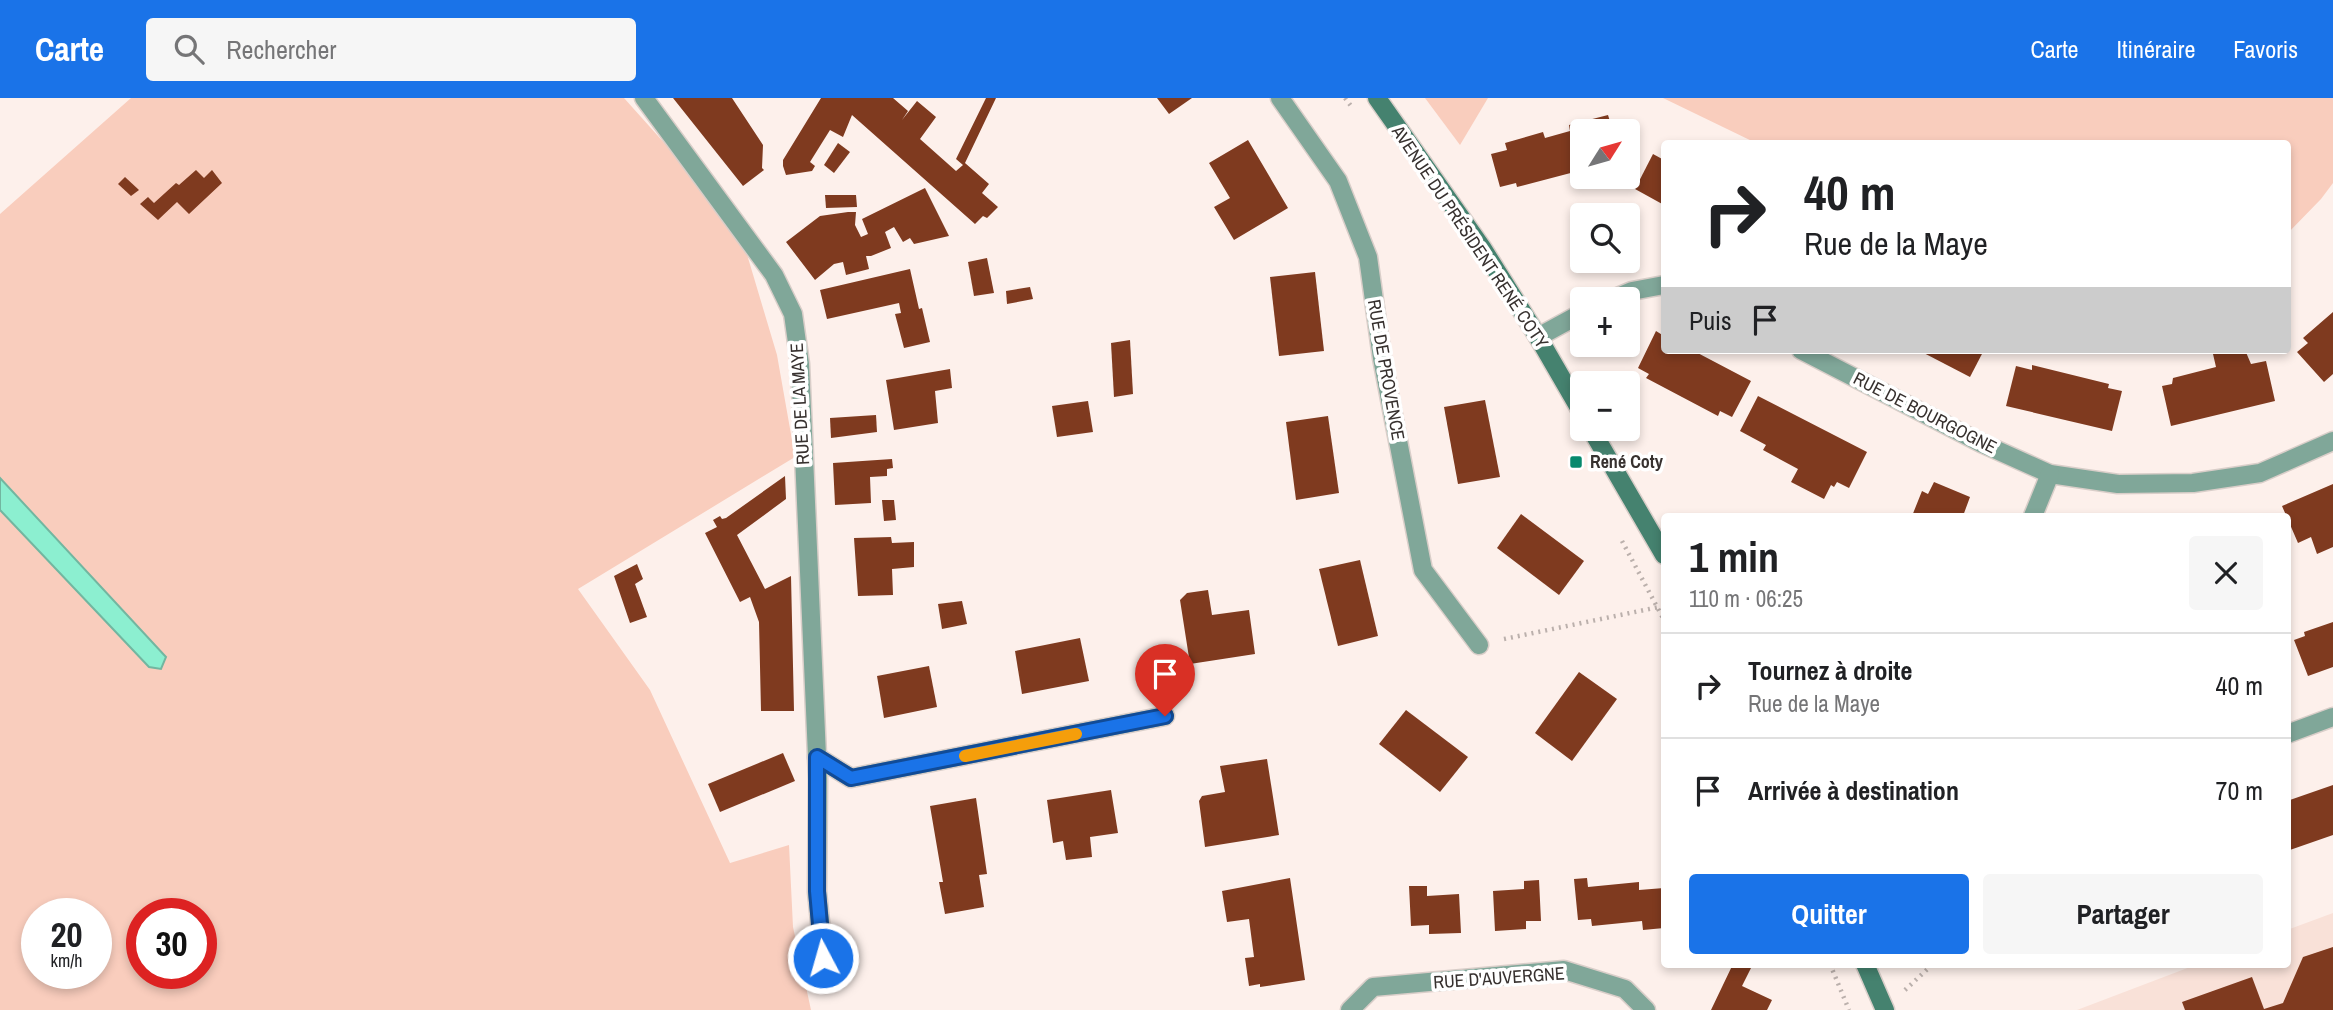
<!DOCTYPE html>
<html lang="fr">
<head>
<meta charset="utf-8">
<style>
  :root { --surface:#fff; --page:#f6f6f6; --text:#202124; --muted:#757577; --line:#e0e0e0; --accent:#1a73e8 }
  body { margin:0; font-family:"Archivo Narrow",sans-serif; background:var(--page); color:var(--text); height:100vh; display:flex; flex-direction:column; font-size:26px; white-space:nowrap }
  * { box-sizing:border-box; margin:0 }
  p { font-size:23px; color:var(--muted) }
  .icon { flex:none; width:38px; height:38px; fill:none; stroke:currentColor; stroke-width:2; stroke-linecap:round; stroke-linejoin:round }
  .map { position:relative; flex:1; overflow:hidden }
  .side { position:absolute; left:1661px; top:415px; width:630px; height:455px; display:flex; flex-direction:column; background:var(--surface); border-radius:7px; box-shadow:0 4px 10px #0003 }
  .side>* { flex:none }
  .banner { position:absolute; left:1661px; top:42px; width:630px; height:214px; border-radius:7px; box-shadow:0 4px 10px #0003; background:#fff; color:var(--text); overflow:hidden }
  .needle { width:46px; rotate:53deg }
  .tools { position:absolute; left:1570px; top:21px; display:grid; gap:14px }
  .tools a { display:grid; place-items:center; width:70px; height:70px; border-radius:7px; background:var(--surface); box-shadow:0 4px 10px #0003; font-size:35px }
  .speed { position:absolute; left:21px; top:800px; display:flex; gap:14px; font-size:35px; font-weight:700; text-align:center }
  .speed>* { display:grid; place-content:center; width:91px; height:91px; border-radius:50%; background:var(--surface); box-shadow:0 4px 10px #0003; line-height:1 }
  .speed small { font-size:18px; font-weight:400 }
  .speed .limit { border:10px solid #d22; background:#fff; color:#111 }
  .pin { position:absolute; display:grid; place-items:center; width:60px; height:60px; color:#fff; margin:-72px -30px; border-radius:50% 50% 50% 0; rotate:-45deg; box-shadow:0 0 7px #0007 }
  .pin .icon { rotate:45deg }
  .me { position:absolute; width:77px; margin:-38px; rotate:354deg; stroke-linejoin:round; filter:drop-shadow(0 0 5px #0008) }
  .turn { display:flex; align-items:center; gap:24px; height:147px; padding:0 28px; font-size:32px }
  .turn .icon { width:91px; height:91px; stroke-width:2.5 }
  .turn b { display:block; font-size:49px; line-height:60px }
  .then { display:flex; align-items:center; height:66px; padding:0 28px; background:#0003; gap:14px; font-size:26px }
  .round { display:grid; place-items:center; flex:none; width:74px; height:74px; border-radius:7px; background:var(--page) }
  .overview { display:flex; align-items:center; justify-content:space-between; height:119px; padding:0 28px }
  h1 { font-size:42px; font-weight:700; line-height:52px }
  .button { display:flex; gap:14px; margin-top:auto; padding:14px 28px }
  .button a { flex:1; height:80px; border-radius:7px; background:var(--accent); color:#fff; font-size:28px; font-weight:700; line-height:80px; text-align:center }
  .button a+a { background:var(--page); color:var(--text) }
  ul { padding:0; list-style:none }
  li { display:flex; align-items:center; gap:21px; height:105px; padding:0 28px; border-top:2px solid var(--line) }
  li div { flex:1 }
  li b { display:block; font-size:26px }
  li em { font-style:normal }
  header { display:flex; align-items:center; gap:42px; box-sizing:border-box; height:98px; padding:0 35px; background:var(--accent); color:#fff }
  header strong { font-size:33px }
  nav { display:flex; gap:38px; margin-inline-start:auto; font-size:24px }
  .search { width:490px; height:63px; background:var(--page); display:flex; align-items:center; gap:18px; box-sizing:border-box; padding:0 24px; border-radius:7px; color:var(--muted); font-size:26px }
  .map>svg:first-child { display:block }
  .built { fill:#f9e1d8 }
  .green { fill:#f9cdbd; fill-rule:evenodd }
  .water { fill:#8cefd0; stroke:#72b6a0; stroke-width:2 }
  .building { fill:#7f3a1f }
  .lines { fill:none; stroke-linecap:round; stroke-linejoin:round }
  .street-casing { stroke:#d9cec9; stroke-width:21 }
  .secondary-casing { stroke:#d9cec9; stroke-width:21 }
  .path { stroke:#bbb0ac; stroke-width:4.5; stroke-dasharray:2 5; stroke-linecap:butt }
  .street { stroke:#80a799; stroke-width:18 }
  .secondary { stroke:#45826f; stroke-width:18 }
  .route-casing { stroke:#114b97; stroke-width:18 }
  .route { stroke:#1a73e8; stroke-width:12 }
  .slow { stroke:#f59e0b; stroke-width:12 }
  .poi-dot { fill:#06896d; stroke:#fff; stroke-width:2.5 }
  .labels { text-anchor:middle; stroke-width:7; stroke-linejoin:round; paint-order:stroke }
  .street-label { font-size:18px; fill:#37312f; stroke:#fff }
  .poi-label { font-size:18px; font-weight:bold; fill:#37312f; stroke:#fff; text-anchor:start }
</style>
</head>
<body>
<header>
<strong>Carte</strong>
<div class="search"><svg class="icon" aria-label="search" viewBox="0 0 24 24"><circle cx="10" cy="10" r="6"/><path d="M15 15l6 6"/></svg>Rechercher</div>
<nav><a>Carte</a><a>Itinéraire</a><a>Favoris</a></nav>
</header>
<div class="map">
<svg width="2333" height="912" viewBox="0 0 2333 912">
  <rect width="100%" height="100%" fill="#fdf0eb"/>
  <polygon class="built" points="2333,815 2333,912 2077,912 2198,866 2287,866 2287,832"/>
  <g class="green">
    <path d="M131 0H624L667 48 746 153 777 257 795 359 578 491 650 592 730 765 789 747 793 829 811 912H0V116ZM37 816H96V875H37ZM142 816H201V875H142Z"/>
    <polygon points="1425,0 1488,0 1460,47"/>
    <polygon points="1663,0 2333,0 2333,85 2321,101 2287,136 2287,46 1756,45"/>
  </g>
  <polygon class="water" points="0,380 166,559 161,571 149,569 0,412"/>
  <g class="building">
    <polygon points="673,0 732,0 763,47 762,70 764,72 743,88"/>
    <polygon points="821,0 893,0 908,13 902,22 917,3 936,19 920,41 956,73 963,67 956,61 986,0 996,0 965,65 989,86 982,95 998,109 987,120 983,118 975,126 852,17 843,39 830,32 810,64 815,68 812,73 786,77 783,68 783,62"/>
    <polygon points="1157,0 1192,0 1169,16"/>
    <polygon points="1608,17 1613,33 1582,33 1582,72 1517,89 1516,85 1500,89 1491,56 1507,52 1505,45 1543,34 1545,40 1570,33 1569,27"/>
    <polygon points="1248,42 1288,110 1234,142 1214,109 1230,100 1209,65"/>
    <polygon points="838,45 850,54 834,75 824,67"/>
    <polygon points="1653,56 1664,62 1664,107 1635,91"/>
    <polygon points="196,72 204,80 212,72 222,85 189,116 177,104 158,122 140,106 148,99 154,105 176,85 179,87"/>
    <polygon points="125,79 139,92 131,98 118,86"/>
    <polygon points="925,90 949,138 914,146 910,140 903,144 894,129 885,134 891,150 871,158 866,158 869,171 846,177 843,164 834,166 815,182 786,144 820,118 848,114 856,114 855,127 861,139 868,136 862,121"/>
    <polygon points="825,97 856,97 857,109 826,110"/>
    <polygon points="987,160 994,195 974,198 968,164"/>
    <polygon points="910,171 919,211 922,210 930,244 904,250 895,216 901,215 899,205 827,221 820,192"/>
    <polygon points="1315,174 1324,253 1279,258 1270,179"/>
    <polygon points="1030,189 1033,201 1007,206 1006,193"/>
    <polygon points="2333,214 2333,276 2324,284 2297,254 2308,245 2303,240"/>
    <polygon points="1656,233 1664,238 1664,252 1692,252 1751,283 1732,319 1720,313 1718,318 1646,280 1649,276 1638,270"/>
    <polygon points="1130,242 1133,296 1114,299 1111,245"/>
    <polygon points="1918,252 1984,252 1970,279"/>
    <polygon points="2227,252 2245,252 2251,266 2266,263 2275,303 2171,328 2162,288 2172,286 2173,280 2216,269 2213,256"/>
    <polygon points="2032,267 2109,286 2108,290 2122,293 2112,333 2006,308 2016,268 2032,272"/>
    <polygon points="950,271 952,290 935,293 938,325 894,332 886,282"/>
    <polygon points="1758,298 1867,354 1849,390 1837,384 1834,389 1831,387 1824,401 1791,384 1798,371 1763,352 1766,347 1740,333"/>
    <polygon points="1485,302 1500,379 1458,386 1444,309"/>
    <polygon points="1088,303 1093,334 1057,339 1052,308"/>
    <polygon points="876,317 877,334 831,340 830,320"/>
    <polygon points="1328,318 1339,395 1296,402 1286,324"/>
    <polygon points="892,361 893,370 887,371 887,378 870,379 871,405 835,407 833,365"/>
    <polygon points="785,378 786,401 737,437 765,491 791,478 794,613 761,613 759,524 750,499 740,504 705,435 717,429 713,422 720,418 722,421 726,420"/>
    <polygon points="1934,384 1970,399 1963,418 1912,418 1922,393 1928,396"/>
    <polygon points="2333,386 2333,449 2317,456 2311,439 2298,445 2282,408"/>
    <polygon points="882,402 894,402 896,422 884,423"/>
    <polygon points="1521,416 1584,463 1559,497 1497,450"/>
    <polygon points="891,439 892,445 914,444 914,469 892,471 893,497 858,498 854,440"/>
    <polygon points="1360,462 1378,538 1338,548 1319,471"/>
    <polygon points="637,466 643,481 635,486 647,519 630,525 614,478"/>
    <polygon points="1208,492 1212,517 1249,512 1255,556 1190,566 1180,502 1187,495"/>
    <polygon points="962,503 967,526 942,531 938,506"/>
    <polygon points="2333,524 2333,569 2308,578 2294,542 2305,538 2304,534"/>
    <polygon points="1080,540 1089,583 1022,596 1015,553"/>
    <polygon points="929,568 937,609 884,620 877,578"/>
    <polygon points="1579,574 1617,601 1572,663 1535,635"/>
    <polygon points="1406,612 1468,659 1440,694 1379,646"/>
    <polygon points="783,655 795,683 720,714 708,686"/>
    <polygon points="1267,661 1279,737 1205,749 1199,703 1202,698 1225,694 1220,668"/>
    <polygon points="2333,687 2333,737 2287,753 2287,703"/>
    <polygon points="1111,692 1118,735 1090,739 1092,759 1066,762 1063,743 1053,745 1047,702"/>
    <polygon points="976,700 987,776 979,777 984,809 945,816 939,784 943,784 930,708"/>
    <polygon points="1290,780 1305,882 1260,889 1260,886 1249,888 1245,860 1254,859 1249,821 1227,824 1222,793"/>
    <polygon points="1587,780 1588,789 1639,784 1639,792 1664,790 1664,830 1643,832 1642,823 1592,828 1591,821 1578,822 1574,781"/>
    <polygon points="1539,782 1541,823 1526,823 1526,831 1495,833 1493,793 1524,791 1524,783"/>
    <polygon points="1409,788 1427,788 1427,798 1459,796 1461,835 1429,836 1429,827 1411,828"/>
    <polygon points="2333,849 2333,912 2185,912 2182,904 2252,879 2264,911 2283,905 2303,859"/>
    <polygon points="1733,866 1753,866 1742,888 1772,902 1767,912 1711,912"/>
  </g>
  <g class="lines">
    <defs>
      <g id="street">
        <polyline points="644,0 774,177 793,216 800,266 818,681 817,794 826,883"/>
        <polyline points="1280,0 1338,83 1368,159 1382,260 1423,472 1479,547"/>
        <polyline points="1613,201 1632,193 1664,187"/>
        <polyline points="1538,239 1582,215"/>
        <polyline points="1801,252 1981,345 2050,376 2118,386 2193,385 2260,375 2333,343"/>
        <polyline points="2033,418 2050,376"/>
        <polyline points="2287,636 2333,619"/>
        <polyline points="817,659 851,680 1165,618"/>
        <polyline points="1350,912 1373,889 1564,872 1625,891 1646,912"/>
      </g>
      <g id="secondary">
        <polyline points="1377,0 1483,151 1538,239 1582,315"/>
        <polyline points="1591,331 1664,457"/>
        <polyline points="1865,866 1885,912"/>
      </g>
    </defs>
    <use href="#street" class="street-casing"/>
    <use href="#secondary" class="secondary-casing"/>
    <g class="path">
      <polyline points="1345,0 1351,8"/>
      <polyline points="1622,443 1664,522"/>
      <polyline points="1504,541 1664,508"/>
      <polyline points="1830,866 1849,912"/>
      <polyline points="1905,892 1933,866"/>
    </g>
    <use href="#street" class="street"/>
    <use href="#secondary" class="secondary"/>
  </g>
  <g class="lines">
    <defs>
      <polyline id="route" points="823,860 817,793 817,659 851,680 1165,618"/>
    </defs>
    <use href="#route" class="route-casing"/>
    <use href="#route" class="route"/>
    <polyline class="slow" points="965,658 1076,636"/>
  </g>
  <rect class="poi-dot" x="1569" y="357" width="14" height="14" rx="3.5"/>
  <g class="labels">
    <g class="street-label">
      <text transform="translate(1470 139) rotate(56)" y="6">AVENUE DU PRÉSIDENT RENÉ COTY</text>
      <text transform="translate(1386 272) rotate(80)" y="6">RUE DE PROVENCE</text>
      <text transform="translate(800 306) rotate(-93)" y="6">RUE DE LA MAYE</text>
      <text transform="translate(1925 315) rotate(27)" y="6">RUE DE BOURGOGNE</text>
      <text transform="translate(1499 880) rotate(-4)" y="6">RUE D'AUVERGNE</text>
    </g>
    <g class="poi-label">
      <text x="1590" y="370">René Coty</text>
    </g>
  </g>
</svg>
<div class="tools">
<a><svg class="needle" viewBox="-14 -14 28 28"><path d="M0-13l5 13h-10z" fill="#e53935"/><path d="M0 13l5-13h-10z" fill="#757577"/></svg></a>
<a><svg class="icon" aria-label="search" viewBox="0 0 24 24"><circle cx="10" cy="10" r="6"/><path d="M15 15l6 6"/></svg></a>
<a>+</a>
<a>−</a>
</div>
<div class="speed"><div>20<small>km/h</small></div><div class="limit">30</div></div>
<div class="pin" style="left:1165px;top:618px;background:#d93025"><svg class="icon" aria-label="arrive" viewBox="0 0 24 24"><path d="M6 21V4h12l-3 4 3 4H6"/></svg></div>
<svg class="me" style="left:823px;top:860px" viewBox="-20 -20 40 40"><circle r="17" fill="#1a73e8" stroke="#fff" stroke-width="3"/><path d="M0-11L8 9 0 5-8 9z" fill="#fff"/></svg>
<div class="banner">
<div class="turn"><svg class="icon" aria-label="right" viewBox="0 0 24 24"><path d="M7 20v-9h11M14 6l5 5-5 5"/></svg><div><b>40 m</b>Rue de la Maye</div></div>
<div class="then">Puis<svg class="icon" aria-label="arrive" viewBox="0 0 24 24"><path d="M6 21V4h12l-3 4 3 4H6"/></svg></div>
</div>
<section class="side">
<div class="overview"><div><h1>1 min</h1><p>110 m · 06:25</p></div><a class="round"><svg class="icon" aria-label="close" viewBox="0 0 24 24"><path d="M6 6l12 12M18 6L6 18"/></svg></a></div>
<ul>
<li><svg class="icon" aria-label="right" viewBox="0 0 24 24"><path d="M7 20v-9h11M14 6l5 5-5 5"/></svg><div><b>Tournez à droite</b><p>Rue de la Maye</p></div><em>40 m</em></li>
<li><svg class="icon" aria-label="arrive" viewBox="0 0 24 24"><path d="M6 21V4h12l-3 4 3 4H6"/></svg><div><b>Arrivée à destination</b></div><em>70 m</em></li>
</ul>
<div class="button"><a>Quitter</a><a>Partager</a></div>
</section>
</div>
</body>
</html>
